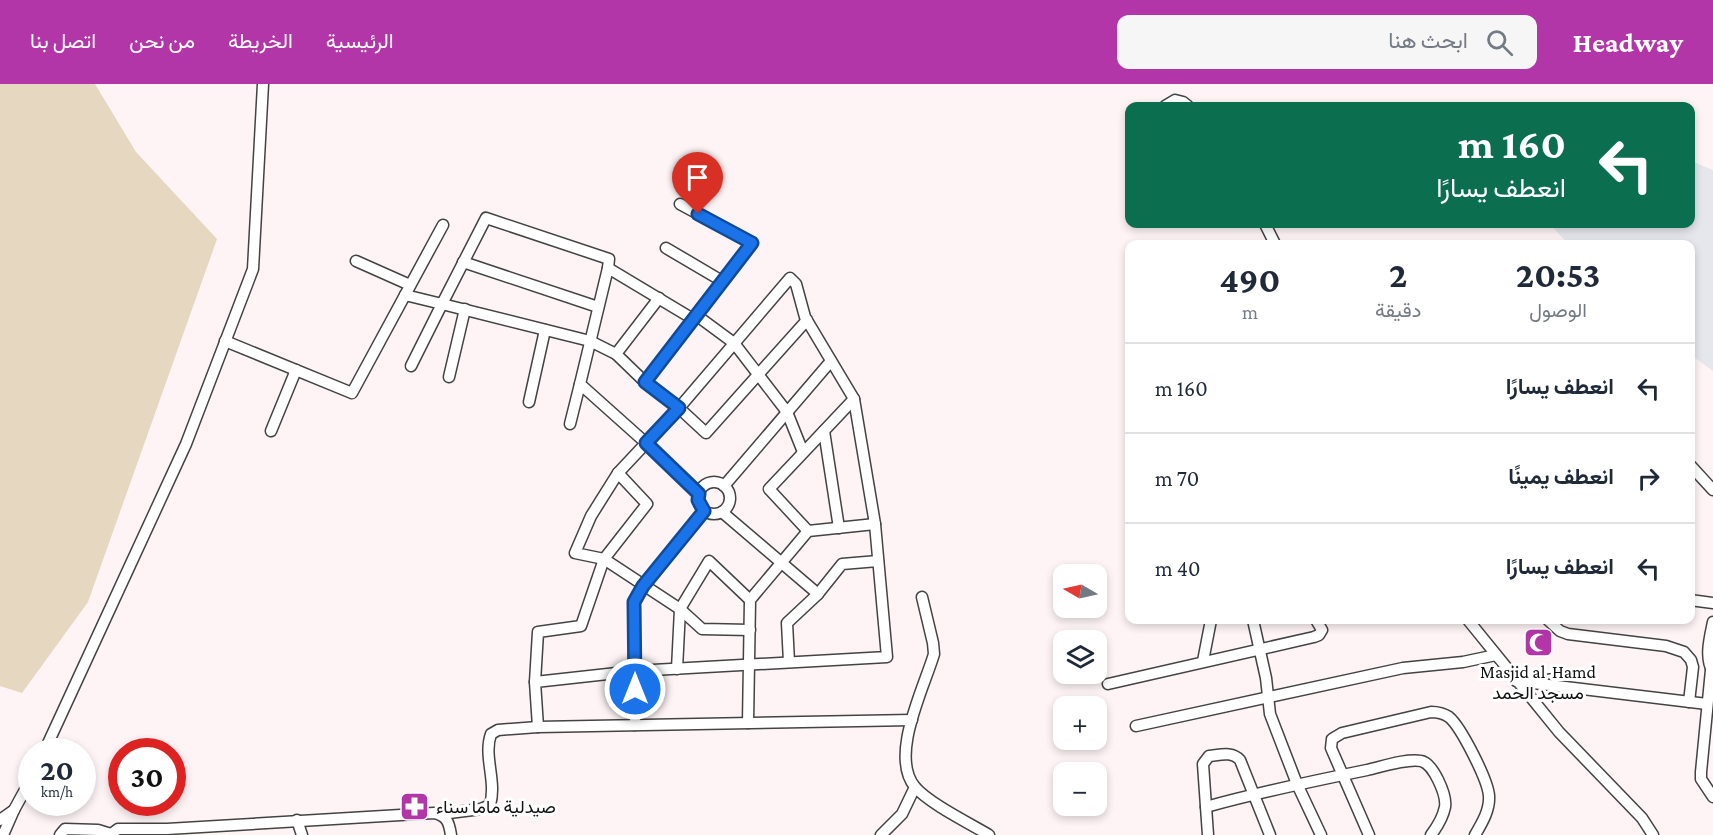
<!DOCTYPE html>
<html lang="ar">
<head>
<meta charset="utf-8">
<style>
  :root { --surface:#fff; --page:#f6f6f7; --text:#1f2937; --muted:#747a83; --line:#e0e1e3; --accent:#b236a8 }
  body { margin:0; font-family:"Crimson Pro",Vazirmatn,serif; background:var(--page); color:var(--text); direction:rtl; height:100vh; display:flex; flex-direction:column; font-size:22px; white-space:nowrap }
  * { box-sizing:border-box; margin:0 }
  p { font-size:20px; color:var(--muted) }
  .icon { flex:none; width:33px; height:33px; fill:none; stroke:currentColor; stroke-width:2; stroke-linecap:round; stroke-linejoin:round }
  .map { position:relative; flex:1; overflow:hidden; direction:ltr }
  .panel { position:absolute; left:1125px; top:156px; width:570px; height:384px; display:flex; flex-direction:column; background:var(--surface); border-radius:12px; box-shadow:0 3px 9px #0003; direction:rtl }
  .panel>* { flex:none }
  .banner { position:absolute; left:1125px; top:18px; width:570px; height:126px; border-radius:12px; box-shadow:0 3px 9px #0003; direction:rtl; background:#0b6e4f; color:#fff; overflow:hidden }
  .needle { width:39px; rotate:279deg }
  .tools { position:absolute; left:1053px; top:480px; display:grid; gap:12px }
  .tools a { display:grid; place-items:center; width:54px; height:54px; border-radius:12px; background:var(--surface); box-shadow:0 3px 9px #0003; font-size:30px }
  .speed { position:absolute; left:18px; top:654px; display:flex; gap:12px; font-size:30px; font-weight:700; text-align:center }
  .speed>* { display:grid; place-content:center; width:78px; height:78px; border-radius:50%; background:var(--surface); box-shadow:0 3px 9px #0003; line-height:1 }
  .speed small { font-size:15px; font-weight:400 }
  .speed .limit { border:9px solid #d22; background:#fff; color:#111 }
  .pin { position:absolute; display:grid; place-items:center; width:51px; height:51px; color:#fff; margin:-62px -26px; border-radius:50% 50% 50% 0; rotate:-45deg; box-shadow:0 0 6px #0007 }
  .pin .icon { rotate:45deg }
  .me { position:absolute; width:66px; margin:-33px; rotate:0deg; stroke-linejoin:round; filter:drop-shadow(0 0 4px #0008) }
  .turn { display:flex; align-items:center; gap:21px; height:126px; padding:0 30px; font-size:27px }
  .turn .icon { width:78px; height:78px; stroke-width:2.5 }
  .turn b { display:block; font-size:42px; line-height:51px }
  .eta { display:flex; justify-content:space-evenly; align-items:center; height:102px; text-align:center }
  .eta b { font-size:36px; font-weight:700; line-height:42px }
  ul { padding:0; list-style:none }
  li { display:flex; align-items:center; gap:18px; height:90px; padding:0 30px; border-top:2px solid var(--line) }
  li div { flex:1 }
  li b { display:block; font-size:22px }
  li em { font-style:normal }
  header { display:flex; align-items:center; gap:36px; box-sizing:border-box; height:84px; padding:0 30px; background:var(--accent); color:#fff }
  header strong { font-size:28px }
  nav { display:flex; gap:33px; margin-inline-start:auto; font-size:21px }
  .search { width:420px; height:54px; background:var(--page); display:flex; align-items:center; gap:15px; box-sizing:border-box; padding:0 21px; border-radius:12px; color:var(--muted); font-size:22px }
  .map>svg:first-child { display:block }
  .industrial { fill:#e6e6ed }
  .green { fill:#e6d7c0 }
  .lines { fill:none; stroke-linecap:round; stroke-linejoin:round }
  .minor-casing { stroke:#434343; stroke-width:13 }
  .minor { stroke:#fff; stroke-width:10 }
  .route-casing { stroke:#114b97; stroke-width:15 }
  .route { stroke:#1a73e8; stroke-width:10 }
  .labels { text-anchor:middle; stroke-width:6; stroke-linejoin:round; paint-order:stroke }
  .poi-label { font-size:18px; fill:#101010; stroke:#fff }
</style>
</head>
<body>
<header>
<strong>Headway</strong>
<div class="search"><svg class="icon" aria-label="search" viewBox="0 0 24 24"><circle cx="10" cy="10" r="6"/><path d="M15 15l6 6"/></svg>ابحث هنا</div>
<nav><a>الرئيسية</a><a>الخريطة</a><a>من نحن</a><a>اتصل بنا</a></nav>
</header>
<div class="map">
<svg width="1713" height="751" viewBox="0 0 1713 751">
  <rect width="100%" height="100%" fill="#fef4f5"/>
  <polygon class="industrial" points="1691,77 1713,86 1713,287 1691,271 1690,160 1568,160 1550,140 1690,140"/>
  <polygon class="green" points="0,0 95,0 136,68 217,155 88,518 22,609 0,602"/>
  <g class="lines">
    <defs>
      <g id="minor">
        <polyline points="1165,22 1175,16 1183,18 1188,22"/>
        <polyline points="680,120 752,159 696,231"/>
        <polyline points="1265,140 1275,160"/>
        <polyline points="666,164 722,197"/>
        <polyline points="356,177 410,201"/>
        <polyline points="463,178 598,223"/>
        <polyline points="608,184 609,175 486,134 442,220 590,257 616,270"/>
        <polyline points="405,211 442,220 411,282"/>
        <polyline points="693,235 608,184 580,300 646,359 699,409"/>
        <polyline points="225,257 352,309 443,141"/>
        <polyline points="449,293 465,225"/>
        <polyline points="645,298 616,270 659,214"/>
        <polyline points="529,318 545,246"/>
        <polyline points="570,340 580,300"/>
        <polyline points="271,347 296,286"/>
        <polyline points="824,347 839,444"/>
        <polyline points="803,368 787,328 734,259 696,231 645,298 679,324 706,349 807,236"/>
        <polyline points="1690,381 1713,406"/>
        <circle cx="714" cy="414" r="16"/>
        <polyline points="724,402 831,277"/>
        <polyline points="722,428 818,510"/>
        <polyline points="808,447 769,405 854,315"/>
        <path d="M922 513 933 559 934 570C924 604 889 672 915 703 930 720 969 739 989 751"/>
        <polyline points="1690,516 1713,519"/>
        <polyline points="1253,536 1266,594 1270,630 1297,700 1321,751"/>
        <polyline points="1468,536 1559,648 1642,734 1653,751"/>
        <polyline points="1548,536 1560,547 1568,550 1666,562 1684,568 1691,576 1693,583 1689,618"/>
        <path d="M1713 538C1710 553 1704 574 1713 588"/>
        <polyline points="1203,577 1211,536"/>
        <polyline points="789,578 787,539 818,510 842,480 878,477"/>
        <polyline points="677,585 680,525 709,477 750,516"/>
        <polyline points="1711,586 1701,688 1701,695 1713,713"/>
        <polyline points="1516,597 1707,620"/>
        <polyline points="535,598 538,548 581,542 604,475 647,420 618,389"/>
        <polyline points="1108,600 1314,553 1319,551 1322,546 1316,536"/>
        <polyline points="748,639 750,516 808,447 875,440"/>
        <polyline points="635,641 634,518 643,502 704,427"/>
        <polyline points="1136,642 1403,584 1463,578 1496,571"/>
        <polyline points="538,643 535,598 635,587 887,573 875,440 854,315 805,233 796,200 790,194 679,324 618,389 591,432 575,469 604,475 680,525 702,545 750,546"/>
        <polyline points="44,668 186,360 253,185 263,0"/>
        <path d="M1206 723C1259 708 1313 697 1367 686 1381 683 1407 674 1421 677 1433 679 1447 711 1445 723 1443 733 1437 743 1431 751"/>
        <path d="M441 730 481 725 490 721C497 697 483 672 491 650L498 646 538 643 912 636"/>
        <polyline points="0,736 14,726 32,693"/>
        <polyline points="297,736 302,751"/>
        <polyline points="3,751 14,726"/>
        <polyline points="60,751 65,745 98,746 111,750"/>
        <path d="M110 751 118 745H167L434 729C447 732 449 738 451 751"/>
        <polyline points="881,751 902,730 915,703"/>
        <path d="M1208 751 1203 680 1209 672C1220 671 1232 667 1240 676L1270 751"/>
        <path d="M1369 751 1331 664 1332 655 1342 649 1431 628C1438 628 1443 629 1449 633 1461 643 1488 696 1489 712 1490 726 1482 739 1475 751"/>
      </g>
    </defs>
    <use href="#minor" class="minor-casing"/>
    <use href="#minor" class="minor"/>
  </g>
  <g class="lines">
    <defs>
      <polyline id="route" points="635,605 634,518 643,502 704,427 698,416 699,410 646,359 679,324 645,298 752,159 698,130"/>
    </defs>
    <use href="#route" class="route-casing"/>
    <use href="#route" class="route"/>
  </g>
  <defs>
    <symbol id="mosque-square" viewBox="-11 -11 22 22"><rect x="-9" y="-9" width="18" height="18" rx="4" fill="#b236a8" stroke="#fff"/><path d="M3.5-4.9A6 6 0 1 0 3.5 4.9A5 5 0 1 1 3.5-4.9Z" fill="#fff"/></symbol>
    <symbol id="pharmacy-square" viewBox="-11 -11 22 22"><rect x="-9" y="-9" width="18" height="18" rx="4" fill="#b236a8" stroke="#fff"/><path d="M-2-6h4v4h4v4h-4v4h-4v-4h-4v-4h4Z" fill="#fff"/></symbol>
  </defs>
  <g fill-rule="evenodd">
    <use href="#mosque-square" x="1522" y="542" width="33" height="33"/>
    <use href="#pharmacy-square" x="398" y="706" width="33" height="33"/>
  </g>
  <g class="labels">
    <g class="poi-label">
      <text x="1538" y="594">Masjid al-Hamd<tspan x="1538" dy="21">مسجد الحمد</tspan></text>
      <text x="436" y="729" text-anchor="start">صيدلية ماما سناء</text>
    </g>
  </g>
</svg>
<div class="tools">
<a><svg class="needle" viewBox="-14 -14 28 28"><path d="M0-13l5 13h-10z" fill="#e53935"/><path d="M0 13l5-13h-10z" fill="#747a83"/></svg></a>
<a><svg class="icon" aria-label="layers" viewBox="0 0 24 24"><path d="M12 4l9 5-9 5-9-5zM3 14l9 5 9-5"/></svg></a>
<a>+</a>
<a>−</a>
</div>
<div class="speed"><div>20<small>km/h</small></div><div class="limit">30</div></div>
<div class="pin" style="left:698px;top:130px;background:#d93025"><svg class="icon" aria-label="arrive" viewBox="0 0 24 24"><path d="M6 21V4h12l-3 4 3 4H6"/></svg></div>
<svg class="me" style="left:635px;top:605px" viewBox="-20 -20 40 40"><circle r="17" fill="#1a73e8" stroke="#fff" stroke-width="3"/><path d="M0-11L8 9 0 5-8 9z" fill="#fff"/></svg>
<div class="banner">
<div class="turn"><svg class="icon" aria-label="left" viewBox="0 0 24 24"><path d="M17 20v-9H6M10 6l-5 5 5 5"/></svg><div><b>160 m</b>انعطف يسارًا</div></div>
</div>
<section class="panel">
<div class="eta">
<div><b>20:53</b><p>الوصول</p></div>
<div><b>2</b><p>دقيقة</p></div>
<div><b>490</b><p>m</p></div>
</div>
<ul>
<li><svg class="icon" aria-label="left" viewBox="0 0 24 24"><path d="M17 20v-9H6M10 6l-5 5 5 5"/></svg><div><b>انعطف يسارًا</b></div><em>160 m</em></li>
<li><svg class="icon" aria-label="right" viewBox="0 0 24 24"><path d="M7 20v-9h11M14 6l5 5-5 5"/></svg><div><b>انعطف يمينًا</b></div><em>70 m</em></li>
<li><svg class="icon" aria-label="left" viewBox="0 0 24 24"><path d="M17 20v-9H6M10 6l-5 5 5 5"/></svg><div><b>انعطف يسارًا</b></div><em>40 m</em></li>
</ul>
</section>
</div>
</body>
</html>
